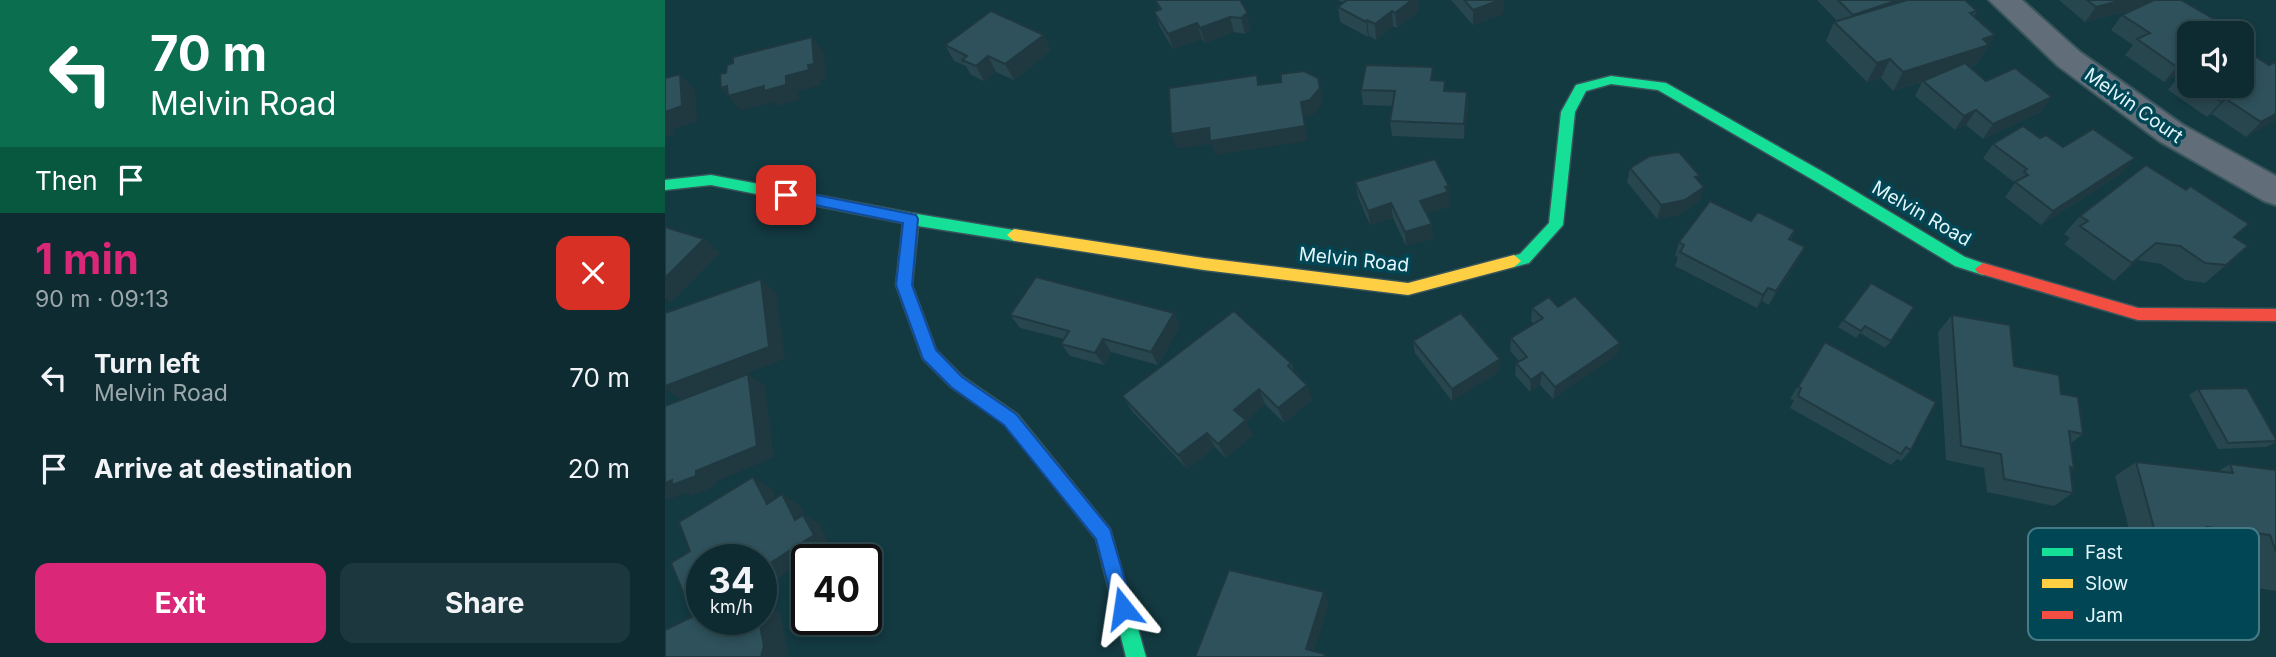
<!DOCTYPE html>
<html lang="en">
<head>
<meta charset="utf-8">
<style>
  :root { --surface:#0e2b31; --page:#1c373d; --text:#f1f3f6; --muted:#9ba7ab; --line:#2e474d; --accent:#db2777 }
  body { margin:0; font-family:Inter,sans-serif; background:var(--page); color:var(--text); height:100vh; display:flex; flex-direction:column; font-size:26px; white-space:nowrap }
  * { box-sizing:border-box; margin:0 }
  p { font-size:23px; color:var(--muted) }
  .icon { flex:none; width:38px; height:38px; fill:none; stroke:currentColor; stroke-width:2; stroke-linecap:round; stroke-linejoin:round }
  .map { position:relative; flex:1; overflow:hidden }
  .side { display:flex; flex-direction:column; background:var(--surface); width:665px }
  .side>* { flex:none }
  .top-card { background:#0b6e4f; color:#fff; overflow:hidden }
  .tools { position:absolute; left:1512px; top:21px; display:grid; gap:14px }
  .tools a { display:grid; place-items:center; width:77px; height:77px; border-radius:14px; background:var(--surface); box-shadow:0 4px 10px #0003,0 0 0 2px var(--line); font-size:35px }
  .speed { position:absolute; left:21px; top:544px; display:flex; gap:14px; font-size:35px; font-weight:700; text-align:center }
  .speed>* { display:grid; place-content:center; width:91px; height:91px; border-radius:50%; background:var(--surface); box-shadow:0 4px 10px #0003,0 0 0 2px var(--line); line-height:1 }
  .speed small { font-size:18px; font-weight:400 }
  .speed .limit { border:4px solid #111; border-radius:10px; background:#fff; color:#111 }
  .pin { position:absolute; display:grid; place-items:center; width:60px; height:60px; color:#fff; margin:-30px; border-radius:14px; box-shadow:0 4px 10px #0006 }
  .me { position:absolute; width:77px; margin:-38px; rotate:345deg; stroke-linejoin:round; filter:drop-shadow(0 0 5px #0008) }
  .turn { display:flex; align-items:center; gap:24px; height:147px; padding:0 35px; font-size:32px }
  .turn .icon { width:91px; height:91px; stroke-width:2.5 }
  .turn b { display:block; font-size:49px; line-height:60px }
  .then { display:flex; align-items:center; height:66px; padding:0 35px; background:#0003; gap:14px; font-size:26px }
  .round { display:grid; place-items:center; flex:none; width:74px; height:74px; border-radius:14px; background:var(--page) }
  .headline { display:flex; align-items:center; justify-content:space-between; height:119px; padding:0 35px }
  h1 { font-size:42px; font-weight:700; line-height:52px; color:var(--accent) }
  .primary-button { display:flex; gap:14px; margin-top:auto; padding:14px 35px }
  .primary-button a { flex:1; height:80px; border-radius:14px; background:var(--accent); color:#fff; font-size:28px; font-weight:700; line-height:80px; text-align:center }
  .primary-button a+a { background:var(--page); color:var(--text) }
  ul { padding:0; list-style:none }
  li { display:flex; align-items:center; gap:21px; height:91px; padding:0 35px }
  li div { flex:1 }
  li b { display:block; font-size:26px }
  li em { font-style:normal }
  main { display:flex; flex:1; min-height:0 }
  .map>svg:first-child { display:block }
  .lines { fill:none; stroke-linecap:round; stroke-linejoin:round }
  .street-casing { stroke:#38555b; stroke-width:4 }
  .fast-casing { stroke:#38555b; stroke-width:3 }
  .slow-casing { stroke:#38555b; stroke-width:3 }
  .jam-casing { stroke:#38555b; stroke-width:3 }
  .street { fill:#616d78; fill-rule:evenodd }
  .fast { fill:#16e098; fill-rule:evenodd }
  .slow { fill:#ffcf43; fill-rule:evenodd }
  .jam { fill:#f24e42; fill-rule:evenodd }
  .wall { fill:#28464e }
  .shaded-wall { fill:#203940 }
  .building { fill:#2e515b; stroke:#203940; stroke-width:2 }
  .route { fill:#1a73e8; stroke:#114b97; stroke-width:2 }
  .labels { text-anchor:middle; stroke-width:7; stroke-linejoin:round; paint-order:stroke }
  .street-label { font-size:19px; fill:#e3f6fb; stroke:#004654 }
  .key { fill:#004654; stroke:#447b86; stroke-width:2 }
  .key-label { font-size:19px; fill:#e3f6fb }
</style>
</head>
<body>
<main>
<section class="side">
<div class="top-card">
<div class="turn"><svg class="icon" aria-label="left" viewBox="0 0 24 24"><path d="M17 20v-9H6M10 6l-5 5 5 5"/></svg><div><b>70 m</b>Melvin Road</div></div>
<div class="then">Then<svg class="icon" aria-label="arrive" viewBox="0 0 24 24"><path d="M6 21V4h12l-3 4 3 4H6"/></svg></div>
</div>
<div class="headline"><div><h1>1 min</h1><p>90 m · 09:13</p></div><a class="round" style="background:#d93025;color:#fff"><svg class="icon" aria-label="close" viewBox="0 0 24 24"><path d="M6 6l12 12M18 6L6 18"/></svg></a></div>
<ul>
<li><svg class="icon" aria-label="left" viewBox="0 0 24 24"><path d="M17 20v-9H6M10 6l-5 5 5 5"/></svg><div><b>Turn left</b><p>Melvin Road</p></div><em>70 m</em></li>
<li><svg class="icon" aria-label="arrive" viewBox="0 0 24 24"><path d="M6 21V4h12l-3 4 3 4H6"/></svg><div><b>Arrive at destination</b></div><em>20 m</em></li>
</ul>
<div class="primary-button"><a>Exit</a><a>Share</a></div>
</section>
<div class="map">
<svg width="1611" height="657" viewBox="0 0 1611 657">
  <rect width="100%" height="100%" fill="#133941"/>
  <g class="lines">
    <defs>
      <polygon id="street" points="1324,0 1357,0 1415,52 1518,125 1611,176 1611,205 1599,201 1494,141 1393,66"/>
      <g id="fast">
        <polygon points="946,76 1001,83 1160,173 1300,257 1323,265 1326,269 1323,273 1318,275 1290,266 1150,181 993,90 946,84 921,91 910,112 898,225 864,263 849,267 844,265 842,261 844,257 855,254 884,223 896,112 911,85"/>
        <polygon points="46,175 246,213 354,231 356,235 349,241 253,226 247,285 271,350 298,377 352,414 445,529 481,657 461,657 431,539 340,424 286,387 258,359 231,285 238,223 46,185 0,190 0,180"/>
      </g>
      <polygon id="slow" points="349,229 539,258 743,283 849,255 856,261 849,267 743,295 539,270 349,241 342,235"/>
      <polygon id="jam" points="1318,263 1473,308 1611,309 1611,321 1473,320 1313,273 1310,269"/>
    </defs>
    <use href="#street" class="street-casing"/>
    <use href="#fast" class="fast-casing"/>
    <use href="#slow" class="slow-casing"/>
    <use href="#jam" class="jam-casing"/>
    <use href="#street" class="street"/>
    <use href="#fast" class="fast"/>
    <use href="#slow" class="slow"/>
    <use href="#jam" class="jam"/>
  </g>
  <g class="wall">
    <polygon points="490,0 575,0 586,29 580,34 569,32 540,43 537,39 508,49 495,27 489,12 494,10"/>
    <polygon points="673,0 753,0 754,11 732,28 728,26 711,40 704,36 703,37 675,22 673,7 679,3"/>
    <polygon points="786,0 839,0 838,14 808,25"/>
    <polygon points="1152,0 1300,0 1312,11 1309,16 1330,35 1312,64 1305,67 1321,81 1376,112 1318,139 1301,125 1290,130 1250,96 1257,82 1228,91 1216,78 1202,82 1161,41 1169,22 1172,21"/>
    <polygon points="1394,0 1516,0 1524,33 1524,69 1499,82 1460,55 1468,45 1446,30 1457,15 1467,10 1420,22"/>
    <polygon points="280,45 386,50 349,80 331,72 319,81 306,75 301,66 289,61"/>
    <polygon points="1611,62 1611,120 1581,137 1547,114 1542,117 1503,90 1516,74 1524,70 1524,86 1577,86 1604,65"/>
    <polygon points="769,80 780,81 780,91 802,92 803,107 799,139 727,136 725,121 728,106 698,105 696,90"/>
    <polygon points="1375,138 1398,147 1457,173 1376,225 1340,197 1350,183 1318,158 1328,144"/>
    <polygon points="965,168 1033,181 1034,201 1016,214 992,219 962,182"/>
    <polygon points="690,182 784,200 783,200 784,207 762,213 768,238 741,246 728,218 705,225 693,197"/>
    <polygon points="1521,190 1569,237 1583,246 1540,283 1520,280 1496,264 1472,260 1449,281 1399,244 1405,238 1399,234 1415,216"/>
    <polygon points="1086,221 1130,230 1126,240 1140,247 1133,261 1104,305 1097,301 1092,308 1010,266 1013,257 1010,256 1014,242"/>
    <polygon points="1206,283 1226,341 1220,348 1195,333 1191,338 1173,327"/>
    <polygon points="893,307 952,355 888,399 875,385 865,392 850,375 851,363 854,361 845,351 846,338 869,324 866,321 867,308"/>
    <polygon points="509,313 515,326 493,365 446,352 439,365 405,356 396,344 399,339 355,328 345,315"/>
    <polygon points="1287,315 1349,366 1396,394 1418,434 1405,444 1409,469 1405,471 1408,493 1389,506 1322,492 1319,468 1281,460 1273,332"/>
    <polygon points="748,341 835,359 835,371 787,401 750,353"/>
    <polygon points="1160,342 1246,450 1236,461 1232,459 1226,465 1125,408 1129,400 1125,399"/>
    <polygon points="626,363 629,371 647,400 619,423 600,404 581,421 588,435 561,458 550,447 522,469 467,411 457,396"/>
    <polygon points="1533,389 1611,439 1611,442 1601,447 1553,449 1524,395"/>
    <polygon points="1471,462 1552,472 1565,464 1611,470 1611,591 1592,588 1578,547 1539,542 1522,551 1468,544 1450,476"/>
  </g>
  <g class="shaded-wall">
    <polygon points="744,0 753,0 754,11 732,28 730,13"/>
    <polygon points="835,0 839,0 838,14 808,25 808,10"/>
    <polygon points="1233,0 1265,0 1188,15"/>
    <polygon points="1458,0 1492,0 1488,4 1420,22 1431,7"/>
    <polygon points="581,10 586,29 580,34 576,18"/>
    <polygon points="727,11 728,26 711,40 710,24"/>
    <polygon points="565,17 569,32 540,43 535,28"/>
    <polygon points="702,20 704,36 703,37 701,22"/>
    <polygon points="532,23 537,39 508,49 503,34"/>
    <polygon points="379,35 386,50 349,80 340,64"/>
    <polygon points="1330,35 1312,64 1228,91 1238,72 1318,39"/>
    <polygon points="147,37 159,52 161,79 155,80 156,85 133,91 134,100 112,106 108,102 76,111 56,88 121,76 143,65"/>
    <polygon points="323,56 331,72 319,81 311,66"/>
    <polygon points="1225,59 1216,78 1202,82 1212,63"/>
    <polygon points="1524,60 1524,69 1499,82 1512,67"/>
    <polygon points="15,74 30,89 32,121 8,129 8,135 1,137 1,142 0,142 0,112"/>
    <polygon points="655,88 658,103 648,115 639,117 643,141 550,155 546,144 512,149 506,134 544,128 636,102"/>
    <polygon points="802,92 803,107 799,139 799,124"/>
    <polygon points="1387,97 1376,112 1318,139 1328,124"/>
    <polygon points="1561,99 1547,114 1542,117 1556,102"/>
    <polygon points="1311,110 1301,125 1290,130 1299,116"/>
    <polygon points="1611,114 1611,120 1581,137 1596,122"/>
    <polygon points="1470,158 1457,173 1376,225 1388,211"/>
    <polygon points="784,186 784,207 756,215 755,201 780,187"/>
    <polygon points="1039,187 1034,201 1016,214 992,219 996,205"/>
    <polygon points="726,203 728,218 705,225 703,211"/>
    <polygon points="767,224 768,238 741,246 740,232"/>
    <polygon points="39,239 55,253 6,303 0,298 0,278"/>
    <polygon points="1491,243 1472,260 1449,281 1467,263"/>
    <polygon points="1140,247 1133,261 1104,305 1111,291"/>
    <polygon points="96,279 111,293 120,359 16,399 0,389 0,386"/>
    <polygon points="1103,288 1097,301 1092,308 1098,295"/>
    <polygon points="509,313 515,326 493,365 486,352"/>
    <polygon points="438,339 446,352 439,365 430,353"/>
    <polygon points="955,343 952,355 888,399 890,387"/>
    <polygon points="835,359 835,371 787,401 787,389"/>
    <polygon points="877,372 875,385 865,392 866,380"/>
    <polygon points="83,374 100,386 109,457 50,482 50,486 27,496 22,493 2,500 0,499 0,483 31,471"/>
    <polygon points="642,385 647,400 619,423 613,408"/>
    <polygon points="594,389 600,404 581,421 588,435 561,458 553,444 569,410"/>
    <polygon points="542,433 550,447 522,469 513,455"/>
    <polygon points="88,477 106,488 119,514 102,504"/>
    <polygon points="117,494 134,505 140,515 155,524 165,545 96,589 96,569 130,520"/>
    <polygon points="659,592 664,603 647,657 641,649"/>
    <polygon points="29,601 37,603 37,610 23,604"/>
    <polygon points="96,604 115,612 124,657 96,657 94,620 96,620"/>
    <polygon points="41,620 64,620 42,626"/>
  </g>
  <g class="building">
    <polygon points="490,0 575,0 581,10 582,13 576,18 565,17 535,28 532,23 503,34 489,12 496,9"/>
    <polygon points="682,0 747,0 730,13 727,11 710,24 702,20 701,22 673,7"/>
    <polygon points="799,0 835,0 808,10"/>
    <polygon points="1173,0 1233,0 1188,15"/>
    <polygon points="1242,0 1300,0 1312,11 1305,13 1330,35 1318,39 1324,45 1238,72 1225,59 1212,63 1169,22"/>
    <polygon points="1422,0 1458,0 1431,7"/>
    <polygon points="1489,0 1516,0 1573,33 1524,33 1524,60 1512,67 1472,39 1485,33 1457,15"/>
    <polygon points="326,11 379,35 340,64 323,56 311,66 297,60 302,56 280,45"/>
    <polygon points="147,37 149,64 143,65 144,70 121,76 121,85 99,91 99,86 63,96 62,86 56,88 55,74 61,73 62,65 68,63 68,57"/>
    <polygon points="1577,48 1604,65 1611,62 1611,114 1596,122 1561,99 1556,102 1532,86 1577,86"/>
    <polygon points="1300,63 1321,81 1350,68 1387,97 1328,124 1311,110 1299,116 1258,81"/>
    <polygon points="701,65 768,67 766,80 780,81 779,91 802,92 799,124 725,121 730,91 696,90"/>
    <polygon points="1524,70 1524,80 1516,74"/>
    <polygon points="639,71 653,78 655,88 645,100 636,102 640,126 545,141 544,128 506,134 504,88 592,75 593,85 616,82 616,74"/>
    <polygon points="15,74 17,106 0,112 0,78"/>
    <polygon points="1358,126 1375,138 1381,135 1398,147 1428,129 1470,158 1388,211 1350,182 1363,175 1359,172 1362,169 1328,144"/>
    <polygon points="1014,152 1035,176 1030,177 1039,187 1020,200 996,205 965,168 985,156"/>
    <polygon points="770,159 784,186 780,187 783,192 755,201 767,224 740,232 726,203 703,211 690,182"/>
    <polygon points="1481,165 1521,190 1525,186 1584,224 1569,237 1583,246 1561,265 1540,263 1515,246 1491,243 1467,263 1415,226 1423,221 1415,216"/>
    <polygon points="1045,201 1086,221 1093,212 1130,230 1124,239 1140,247 1111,291 1103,288 1098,295 1015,252 1019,245 1014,242"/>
    <polygon points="0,227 39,239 0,278"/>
    <polygon points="371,277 509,313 486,352 438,339 430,353 396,344 404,331 345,315"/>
    <polygon points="96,279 104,347 0,386 0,313"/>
    <polygon points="1206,283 1249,307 1226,341 1200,326 1196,331 1178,320"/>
    <polygon points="910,296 955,343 890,387 877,372 866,380 851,363 862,357 846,338 878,318 867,308 884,297 893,307"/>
    <polygon points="569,311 626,363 623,366 642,385 613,408 594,389 569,410 581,420 553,444 542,433 513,455 457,396"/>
    <polygon points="796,313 835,359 787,389 748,341"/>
    <polygon points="1287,315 1345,325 1349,366 1394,375 1396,394 1413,397 1418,434 1404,431 1409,469 1405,467 1408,493 1339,479 1336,454 1296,446"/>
    <polygon points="1160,342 1271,402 1246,450 1241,447 1236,454 1133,396 1136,388 1133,387"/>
    <polygon points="83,374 92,446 31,471 31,476 7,485 7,480 0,483 0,406"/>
    <polygon points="1582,388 1611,439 1611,441 1563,443 1533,389"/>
    <polygon points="1471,462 1568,473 1565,464 1611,470 1611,552 1605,535 1542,527 1546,539 1490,532"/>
    <polygon points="88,477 102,504 117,494 130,520 138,515 149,535 96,569 96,560 37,560 37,607 34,609 29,601 23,604 6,563 25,551 14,522"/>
    <polygon points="564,570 659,592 641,649 660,654 659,657 530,657"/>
    <polygon points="37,612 37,620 41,620 42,626 55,620 94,620 99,646 96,657 0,657 0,630"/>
  </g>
  <polygon class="route" points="121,189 251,215 253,219 247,285 271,350 297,377 351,414 445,529 468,608 465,615 458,618 451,615 431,539 339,425 286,387 258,359 231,285 238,223 116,198 114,195 116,191"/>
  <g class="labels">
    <g class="street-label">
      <text transform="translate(1469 105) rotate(35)" y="7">Melvin Court</text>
      <text transform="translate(1257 213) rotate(30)" y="7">Melvin Road</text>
      <text transform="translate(689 259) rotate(6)" y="7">Melvin Road</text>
    </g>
  </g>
  <rect x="1363" y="528" width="231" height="112" rx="10" class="key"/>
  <rect x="1377" y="548" width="31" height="8" fill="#16e098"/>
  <rect x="1377" y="579" width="31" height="9" fill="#ffcf43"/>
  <rect x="1377" y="611" width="31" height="8" fill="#f24e42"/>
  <g class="key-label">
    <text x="1420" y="559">Fast</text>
    <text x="1420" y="590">Slow</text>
    <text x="1420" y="622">Jam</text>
  </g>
</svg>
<div class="tools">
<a><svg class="icon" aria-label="sound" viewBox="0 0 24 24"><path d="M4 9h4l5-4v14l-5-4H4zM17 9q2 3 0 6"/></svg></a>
</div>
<div class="speed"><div>34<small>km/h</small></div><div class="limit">40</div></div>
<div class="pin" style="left:121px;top:195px;background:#d93025"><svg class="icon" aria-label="arrive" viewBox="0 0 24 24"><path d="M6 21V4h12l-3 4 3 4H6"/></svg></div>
<svg class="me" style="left:458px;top:608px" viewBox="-20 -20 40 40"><path d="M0-17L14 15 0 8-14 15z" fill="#1a73e8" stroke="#fff" stroke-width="4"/></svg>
</div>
</main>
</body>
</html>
